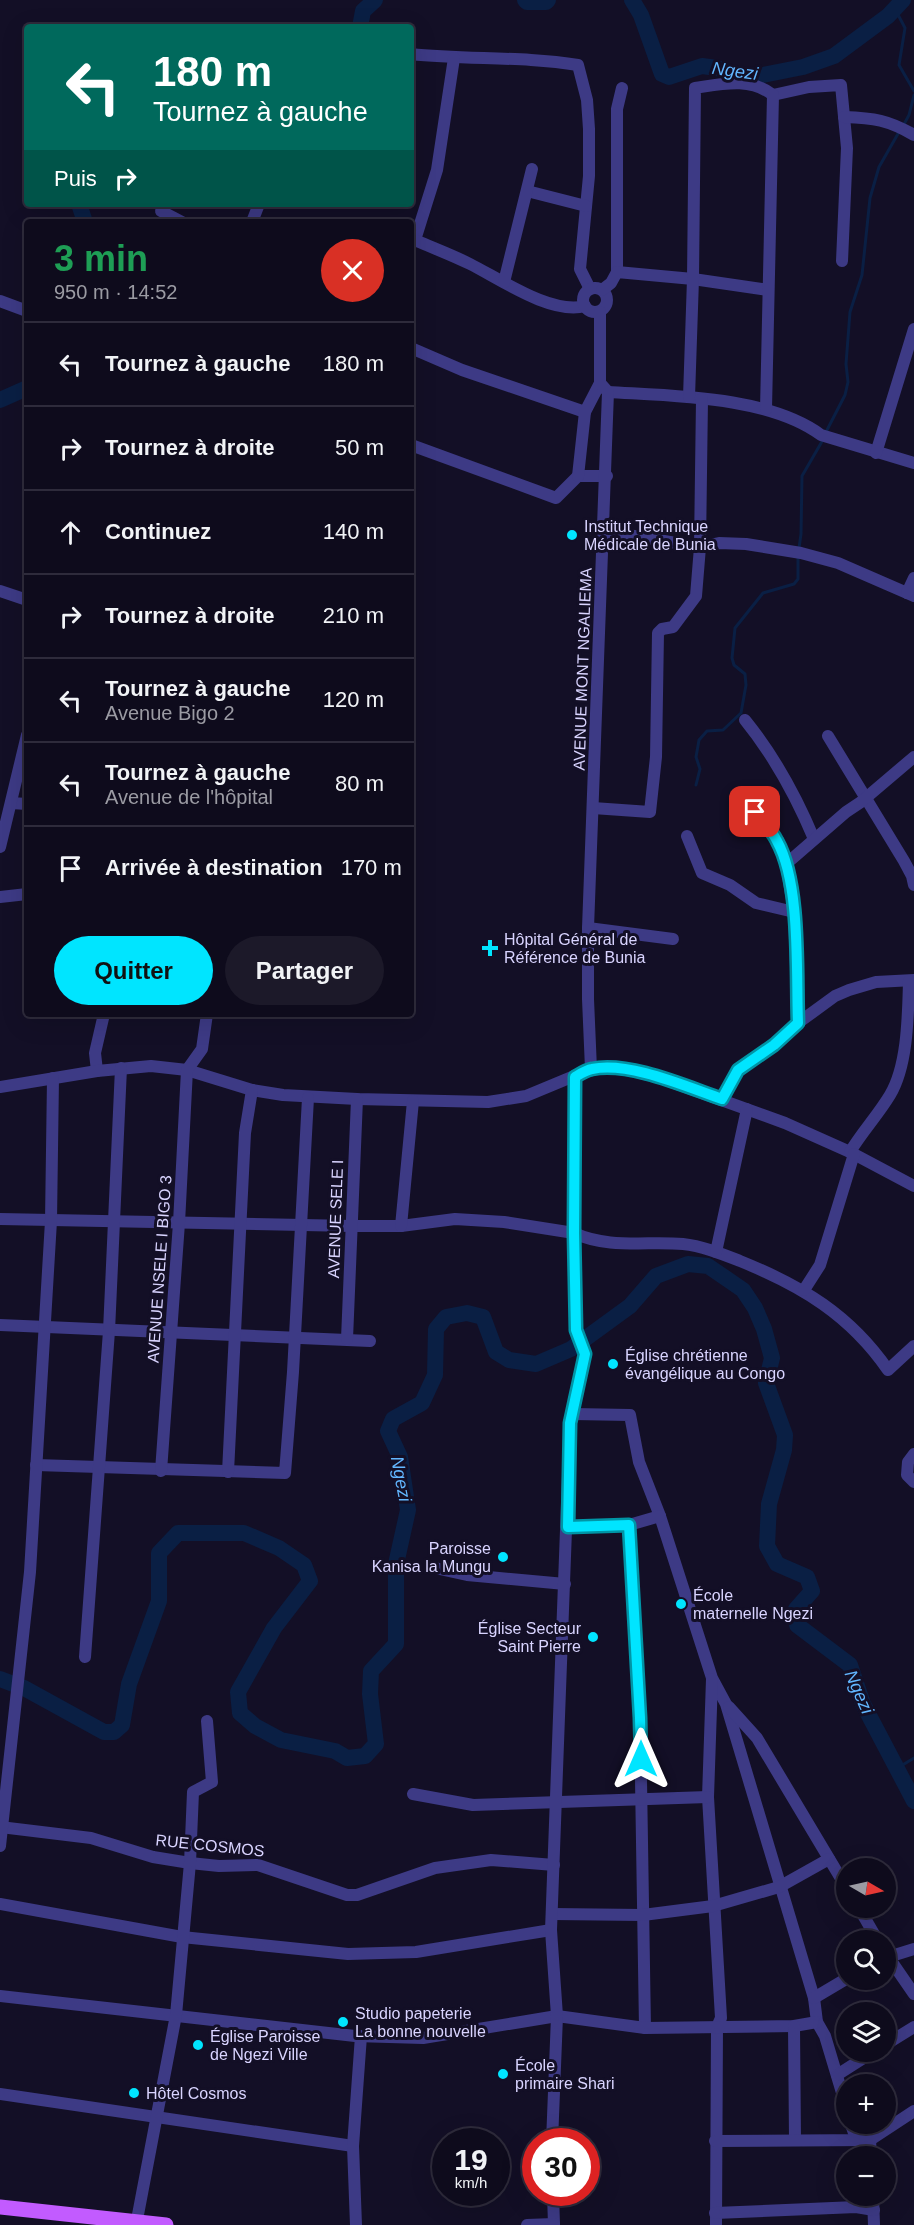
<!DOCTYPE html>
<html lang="fr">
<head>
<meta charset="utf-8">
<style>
  :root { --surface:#0e0b1c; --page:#1c1929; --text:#f1f3f6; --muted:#9b9ba3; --line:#2e2b3b; --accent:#00e5ff }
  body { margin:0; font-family:Arial,sans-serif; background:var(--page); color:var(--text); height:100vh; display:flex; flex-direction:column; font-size:22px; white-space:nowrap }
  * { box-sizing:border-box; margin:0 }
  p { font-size:20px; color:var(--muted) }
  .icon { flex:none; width:33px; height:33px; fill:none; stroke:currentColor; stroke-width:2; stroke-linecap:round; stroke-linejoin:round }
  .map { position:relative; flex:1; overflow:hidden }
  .details { position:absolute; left:24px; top:219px; width:390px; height:798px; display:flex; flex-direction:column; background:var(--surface); border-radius:6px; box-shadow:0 6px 24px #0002,0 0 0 2px var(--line) }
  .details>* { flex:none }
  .banner { position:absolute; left:24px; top:24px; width:390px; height:183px; border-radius:6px; box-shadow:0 6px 24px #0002,0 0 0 2px var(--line); background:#00695c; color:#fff; overflow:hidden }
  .needle { width:39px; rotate:99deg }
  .controls { position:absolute; left:836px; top:1858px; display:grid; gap:12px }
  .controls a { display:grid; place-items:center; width:60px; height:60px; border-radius:50%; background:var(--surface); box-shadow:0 6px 24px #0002,0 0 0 2px var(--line); font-size:30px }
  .speed { position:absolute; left:432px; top:2128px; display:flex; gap:12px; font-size:30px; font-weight:700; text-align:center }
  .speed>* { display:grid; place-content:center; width:78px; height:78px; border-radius:50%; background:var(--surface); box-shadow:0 6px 24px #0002,0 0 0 2px var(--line); line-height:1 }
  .speed small { font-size:15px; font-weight:400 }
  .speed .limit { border:9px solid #d22; background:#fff; color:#111 }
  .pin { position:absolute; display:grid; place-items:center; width:51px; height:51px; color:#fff; margin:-26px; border-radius:12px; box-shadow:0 3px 9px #0006 }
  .me { position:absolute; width:66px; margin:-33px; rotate:0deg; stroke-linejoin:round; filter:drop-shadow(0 0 4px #0008) }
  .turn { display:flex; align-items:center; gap:21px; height:126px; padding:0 30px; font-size:27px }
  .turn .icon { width:78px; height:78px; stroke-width:2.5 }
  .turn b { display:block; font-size:42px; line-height:51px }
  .then { display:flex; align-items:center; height:57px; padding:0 30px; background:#0003; gap:12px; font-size:22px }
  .round { display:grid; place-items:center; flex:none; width:63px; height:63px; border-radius:32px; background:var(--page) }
  .head { display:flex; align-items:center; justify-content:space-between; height:102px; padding:0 30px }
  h1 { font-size:36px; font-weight:700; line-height:45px; color:#1e9e55 }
  .cta { display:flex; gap:12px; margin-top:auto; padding:12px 30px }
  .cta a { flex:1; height:69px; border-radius:36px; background:var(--accent); color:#111; font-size:24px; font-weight:700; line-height:69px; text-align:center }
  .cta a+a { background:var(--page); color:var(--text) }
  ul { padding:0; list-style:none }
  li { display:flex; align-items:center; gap:18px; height:84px; padding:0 30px; border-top:2px solid var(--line) }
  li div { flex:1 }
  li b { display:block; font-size:22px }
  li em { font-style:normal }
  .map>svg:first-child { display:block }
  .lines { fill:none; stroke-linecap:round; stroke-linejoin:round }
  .stream { stroke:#0a1f44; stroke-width:3 }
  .river { stroke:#0a1f44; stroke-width:16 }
  .minor { stroke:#3d3a85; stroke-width:12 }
  .major { stroke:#c25bff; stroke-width:15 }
  .route-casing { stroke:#0095a6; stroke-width:15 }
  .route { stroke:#00e5ff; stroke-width:10 }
  .poi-dot { fill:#00e5ff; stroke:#130f26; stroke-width:2 }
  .labels { text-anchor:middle; stroke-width:6; stroke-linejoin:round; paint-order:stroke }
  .poi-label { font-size:16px; fill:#d9d4ff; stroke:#130f26; text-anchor:start }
  .street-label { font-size:16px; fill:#d9d4ff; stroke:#130f26 }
  .water-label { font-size:18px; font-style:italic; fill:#62b6ff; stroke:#130f26 }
</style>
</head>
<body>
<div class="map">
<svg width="914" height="2225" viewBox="0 0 914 2225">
  <rect width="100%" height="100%" fill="#130f26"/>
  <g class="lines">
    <g class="stream">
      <polyline points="894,7 905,28 899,65 914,91"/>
      <polyline points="903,126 909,115 914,95"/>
      <polyline points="826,432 845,395 848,382 846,364 850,312 862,275 870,198 879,167 899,132"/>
      <polyline points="799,548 801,534 802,476 824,438"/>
      <polyline points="696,785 700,769 696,757 699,740 707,731 723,730 741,713 746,685 745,674 734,665 732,658 735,628 763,593 794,584 798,579 798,555"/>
      <polyline points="896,1769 914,1758"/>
    </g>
    <g class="river">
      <polyline points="525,0 527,2 546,2 548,0"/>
      <polyline points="632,0 641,15 662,74 669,77 702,66 717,68 741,76 758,76 803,67 834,56 888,16 903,0"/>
      <polyline points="360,27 363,11 375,0"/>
      <polyline points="79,204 85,222"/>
      <polyline points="0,400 27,388"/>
      <polyline points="0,1679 24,1688 104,1732 114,1732 122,1725 129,1684 159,1601 159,1553 178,1533 244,1533 279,1548 304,1565 310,1581 274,1628 238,1692 240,1713 255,1726 281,1740 335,1751 347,1758 365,1756 376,1744 370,1694 371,1671 396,1644 396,1564 408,1510 400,1457 388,1431 393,1419 422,1403 435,1375 436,1329 446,1317 467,1313 483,1317 496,1352 509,1360 536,1364 571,1349 630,1306 656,1276 688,1264 708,1266 743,1290 755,1308 764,1329 772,1358 766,1383 785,1435 784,1450 769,1504 767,1546 777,1564 807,1577 812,1591 796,1609 797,1625 850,1665 863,1704 914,1801"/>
    </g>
    <g class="minor">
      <path d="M411 54C467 60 523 56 578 65L587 100 589 129V176L580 269 590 289"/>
      <polyline points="773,95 809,87 841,85 847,148 842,261"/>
      <path d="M844 117C874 118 888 120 914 135"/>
      <polyline points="527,191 586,206"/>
      <polyline points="161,211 182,222"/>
      <polyline points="252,222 259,204"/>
      <polyline points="415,240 437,170 454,58"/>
      <path d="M411 241 415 240C433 248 452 255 470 264 500 279 551 315 585 306"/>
      <polyline points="617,272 617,109 622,88"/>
      <polyline points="504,282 532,169"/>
      <circle cx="595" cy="300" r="12"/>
      <polyline points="602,290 611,283 617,272 693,279 768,290"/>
      <polyline points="0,301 27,311"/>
      <polyline points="411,348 462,370 585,412"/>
      <path d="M608 392C673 396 768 396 821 435L914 463"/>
      <path d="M689 397 693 279 695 88C722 84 750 77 773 95"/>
      <polyline points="766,409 773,95"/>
      <polyline points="411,445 556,498 578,476 607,476"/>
      <polyline points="876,453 914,329"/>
      <polyline points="578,476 585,412 600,383"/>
      <polyline points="604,531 700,547 719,543 746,544 801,553 838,563 914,596"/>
      <polyline points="0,591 27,600"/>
      <polyline points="907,593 914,578"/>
      <path d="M745 720C775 757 796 796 814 839"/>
      <polyline points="828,736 904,861 912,876 914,885"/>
      <polyline points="743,797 777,840 786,864 794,912 798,1023"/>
      <polyline points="11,803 27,804"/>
      <polyline points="593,808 650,812 656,757 658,633 662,629 673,627 696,596 700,547 702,399"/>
      <polyline points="687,836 702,873 730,885 756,903 794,912"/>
      <polyline points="0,847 27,735"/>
      <polyline points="786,864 846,812 861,802 914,757"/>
      <polyline points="0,897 27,894"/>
      <polyline points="588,928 673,939"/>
      <polyline points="591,1069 588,999 588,928 608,392 600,383 600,312"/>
      <polyline points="97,1071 95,1053 104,1014"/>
      <polyline points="0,1087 97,1071 151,1066 187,1070 252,1090 283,1095 357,1099 488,1102 526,1096 591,1069 621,1068 663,1079 785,1123 850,1152 914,1186"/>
      <polyline points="722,1099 738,1070 774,1045 798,1023 835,996 849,990 876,982 914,980"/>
      <path d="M850 1152C862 1132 878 1115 890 1095 908 1065 908 1014 909 981"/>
      <path d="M0 1219 352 1226H401L455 1219 504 1222 574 1233C608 1249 647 1241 683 1244 702 1246 722 1254 740 1261 802 1286 850 1315 888 1370L914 1346"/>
      <polyline points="401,1226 413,1101"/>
      <polyline points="716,1252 747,1109"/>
      <polyline points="804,1290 820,1265 854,1154"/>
      <polyline points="0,1325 370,1341"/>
      <polyline points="347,1339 357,1099"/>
      <polyline points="573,1414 630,1415 639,1462 660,1516 712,1678 726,1704 814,1998 817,2022 825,2036 846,2106"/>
      <polyline points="914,1454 908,1462 907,1475 914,1482"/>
      <polyline points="36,1465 285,1473 293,1372 308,1098"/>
      <polyline points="161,1471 179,1223 187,1070 202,1049 207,1014"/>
      <polyline points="228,1472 245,1133 252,1090"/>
      <polyline points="629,1525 640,1718 645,2028"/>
      <polyline points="568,1527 629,1525 660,1516"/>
      <polyline points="435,1568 467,1575 565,1584"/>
      <polyline points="85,1657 109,1331 121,1068"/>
      <polyline points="712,1679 708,1797 721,2018 717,2027 716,2225"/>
      <polyline points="729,1707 757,1738 846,1887"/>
      <polyline points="413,1794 473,1805 708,1797"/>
      <polyline points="0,1827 91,1838 153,1857 190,1863 219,1866 258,1865 347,1895 357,1895 435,1868 491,1860 554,1865"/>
      <polyline points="0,1846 30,1572 51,1221 53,1078"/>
      <polyline points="0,1904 182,1937 348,1954 416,1952 551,1930"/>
      <polyline points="859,1908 878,1941"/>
      <polyline points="552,1914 643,1915 713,1906 779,1887 829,1859"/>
      <polyline points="885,1952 914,1994"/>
      <polyline points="885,1958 914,1949"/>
      <polyline points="0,1996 355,2036 423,2038 557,2016 645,2028 794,2026 817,2022"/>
      <polyline points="814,1998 846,1979"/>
      <polyline points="794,2026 795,2139"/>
      <polyline points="885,2045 914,2027"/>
      <polyline points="837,2075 873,2052"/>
      <polyline points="0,2094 353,2146"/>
      <polyline points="851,2124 856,2139"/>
      <polyline points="870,2140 871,2157"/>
      <polyline points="715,2141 870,2140 914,2111"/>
      <polyline points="552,2142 557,2016 551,1930 570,1423 585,1354 576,1330 574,1233 575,1077"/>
      <polyline points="553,2193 554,2225"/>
      <polyline points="873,2196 874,2225"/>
      <polyline points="715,2213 856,2207 874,2210"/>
      <polyline points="136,2225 176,2015 190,1863 193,1792 212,1782 207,1721"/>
      <polyline points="356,2225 353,2146 361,2036"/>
      <polyline points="527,2225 554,2224"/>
    </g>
    <polyline class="major" points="0,2207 166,2225"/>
  </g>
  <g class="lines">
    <defs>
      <path id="route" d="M641 1759 640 1718 629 1525 568 1527 570 1423 585 1354 576 1330 574 1233 575 1077C580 1074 586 1070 592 1069 629 1061 687 1087 722 1099L738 1070 774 1045 798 1023C796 973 801 884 777 841 772 830 762 821 755 812"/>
    </defs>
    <use href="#route" class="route-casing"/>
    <use href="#route" class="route"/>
  </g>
  <g class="poi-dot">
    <circle cx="572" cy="535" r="6"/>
    <path d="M487 939h6v6h6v6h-6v6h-6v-6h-6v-6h6z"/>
    <circle cx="613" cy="1364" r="6"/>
    <circle cx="503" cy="1557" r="6"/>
    <circle cx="681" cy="1604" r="6"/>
    <circle cx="593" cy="1637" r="6"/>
    <circle cx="343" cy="2022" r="6"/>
    <circle cx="198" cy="2045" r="6"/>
    <circle cx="503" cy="2074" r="6"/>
    <circle cx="134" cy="2093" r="6"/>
  </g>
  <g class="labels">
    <g class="poi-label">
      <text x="584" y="532">Institut Technique<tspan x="584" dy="18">Médicale de Bunia</tspan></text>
      <text x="504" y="945">Hôpital Général de<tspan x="504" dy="18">Référence de Bunia</tspan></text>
      <text x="625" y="1361">Église chrétienne<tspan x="625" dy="18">évangélique au Congo</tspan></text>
      <text x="491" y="1554" text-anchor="end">Paroisse<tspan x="491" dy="18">Kanisa la Mungu</tspan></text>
      <text x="693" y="1601">École<tspan x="693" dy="18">maternelle Ngezi</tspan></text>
      <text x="581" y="1634" text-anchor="end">Église Secteur<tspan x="581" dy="18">Saint Pierre</tspan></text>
      <text x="355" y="2019">Studio papeterie<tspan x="355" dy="18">La bonne nouvelle</tspan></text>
      <text x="210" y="2042">Église Paroisse<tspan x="210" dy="18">de Ngezi Ville</tspan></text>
      <text x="515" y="2071">École<tspan x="515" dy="18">primaire Shari</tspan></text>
      <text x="146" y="2099">Hôtel Cosmos</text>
    </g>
    <g class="street-label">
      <text transform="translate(582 669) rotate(-88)" y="6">AVENUE MONT NGALIEMA</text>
      <text transform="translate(335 1219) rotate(-88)" y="6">AVENUE SELE I</text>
      <text transform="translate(159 1269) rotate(-86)" y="6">AVENUE NSELE I BIGO 3</text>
      <text transform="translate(210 1845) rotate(6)" y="6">RUE COSMOS</text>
    </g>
    <g class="water-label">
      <text transform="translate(735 71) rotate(8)" y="6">Ngezi</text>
      <text transform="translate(401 1479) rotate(79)" y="6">Ngezi</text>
      <text transform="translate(859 1692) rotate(66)" y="6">Ngezi</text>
    </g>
  </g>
</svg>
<div class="controls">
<a><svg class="needle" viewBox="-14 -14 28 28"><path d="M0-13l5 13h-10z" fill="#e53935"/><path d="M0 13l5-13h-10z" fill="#9b9ba3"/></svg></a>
<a><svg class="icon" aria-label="search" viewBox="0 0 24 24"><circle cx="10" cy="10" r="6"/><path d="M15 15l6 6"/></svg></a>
<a><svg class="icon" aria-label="layers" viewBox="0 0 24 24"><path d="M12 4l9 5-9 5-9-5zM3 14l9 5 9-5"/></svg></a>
<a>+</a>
<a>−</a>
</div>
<div class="speed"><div>19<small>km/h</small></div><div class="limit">30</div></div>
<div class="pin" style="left:755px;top:812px;background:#d93025"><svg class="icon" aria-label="arrive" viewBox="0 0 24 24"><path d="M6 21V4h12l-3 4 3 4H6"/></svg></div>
<svg class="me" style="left:641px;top:1759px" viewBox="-20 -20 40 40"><path d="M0-17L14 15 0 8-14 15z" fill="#00e5ff" stroke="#fff" stroke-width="4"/></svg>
<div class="banner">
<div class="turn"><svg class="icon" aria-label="left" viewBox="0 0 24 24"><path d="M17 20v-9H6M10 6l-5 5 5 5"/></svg><div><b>180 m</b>Tournez à gauche</div></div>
<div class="then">Puis<svg class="icon" aria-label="right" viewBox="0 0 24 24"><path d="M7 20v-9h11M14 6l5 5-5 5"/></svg></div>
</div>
<section class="details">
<div class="head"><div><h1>3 min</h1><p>950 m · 14:52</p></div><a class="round" style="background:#d93025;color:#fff"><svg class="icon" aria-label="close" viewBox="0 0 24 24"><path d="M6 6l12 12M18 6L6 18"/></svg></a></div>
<ul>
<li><svg class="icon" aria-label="left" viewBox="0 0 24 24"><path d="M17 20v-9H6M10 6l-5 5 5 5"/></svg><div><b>Tournez à gauche</b></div><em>180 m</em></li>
<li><svg class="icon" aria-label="right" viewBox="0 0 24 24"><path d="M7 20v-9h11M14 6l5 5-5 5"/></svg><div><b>Tournez à droite</b></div><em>50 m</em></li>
<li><svg class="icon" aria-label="ahead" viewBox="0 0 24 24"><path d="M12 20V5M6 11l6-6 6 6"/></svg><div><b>Continuez</b></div><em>140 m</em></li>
<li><svg class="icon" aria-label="right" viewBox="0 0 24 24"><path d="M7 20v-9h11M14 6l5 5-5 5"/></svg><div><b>Tournez à droite</b></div><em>210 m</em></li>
<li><svg class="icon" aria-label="left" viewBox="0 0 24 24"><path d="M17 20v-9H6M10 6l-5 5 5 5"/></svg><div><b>Tournez à gauche</b><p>Avenue Bigo 2</p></div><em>120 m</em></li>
<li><svg class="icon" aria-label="left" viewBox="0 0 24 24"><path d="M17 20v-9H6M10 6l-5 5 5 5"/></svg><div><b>Tournez à gauche</b><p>Avenue de l'hôpital</p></div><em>80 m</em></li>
<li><svg class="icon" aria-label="arrive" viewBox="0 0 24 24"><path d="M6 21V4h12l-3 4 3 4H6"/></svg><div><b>Arrivée à destination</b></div><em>170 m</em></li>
</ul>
<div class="cta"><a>Quitter</a><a>Partager</a></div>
</section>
</div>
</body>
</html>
